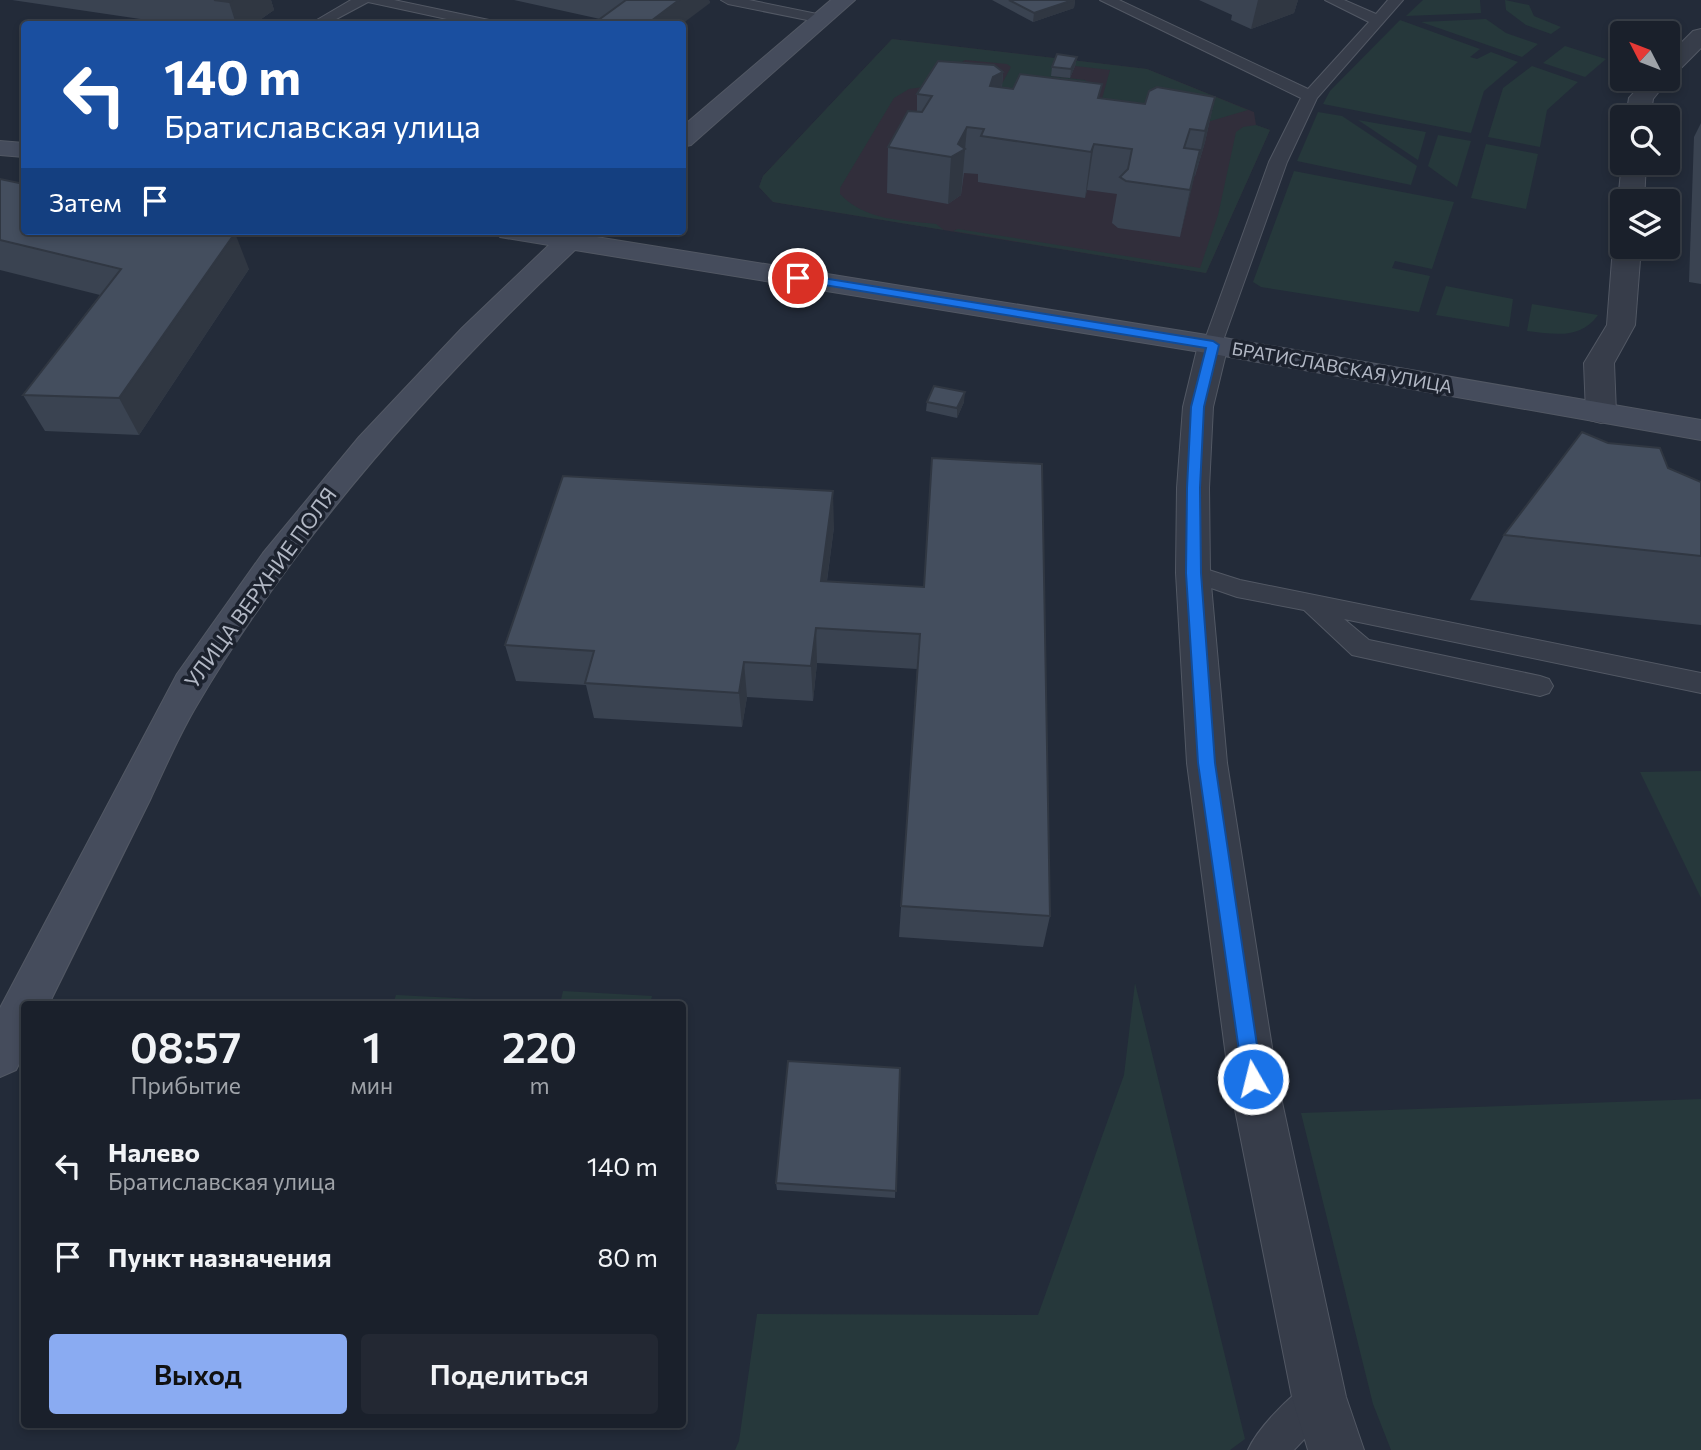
<!DOCTYPE html>
<html lang="ru">
<head>
<meta charset="utf-8">
<style>
  :root { --surface:#1a202b; --page:#232833; --text:#f1f3f6; --muted:#9fa3a9; --line:#383e47; --accent:#8aabf2 }
  body { margin:0; font-family:Commissioner,sans-serif; background:var(--page); color:var(--text); height:100vh; display:flex; flex-direction:column; font-size:26px; white-space:nowrap }
  * { box-sizing:border-box; margin:0 }
  p { font-size:23px; color:var(--muted) }
  .icon { flex:none; width:38px; height:38px; fill:none; stroke:currentColor; stroke-width:2; stroke-linecap:round; stroke-linejoin:round }
  .map { position:relative; flex:1; overflow:hidden }
  .panel { position:absolute; left:21px; top:1001px; width:665px; height:427px; display:flex; flex-direction:column; background:var(--surface); border-radius:7px; box-shadow:0 4px 10px #0003,0 0 0 2px var(--line) }
  .panel>* { flex:none }
  .banner { position:absolute; left:21px; top:21px; width:665px; height:214px; border-radius:7px; box-shadow:0 4px 10px #0003,0 0 0 2px var(--line); background:#1a4fa0; color:#fff; overflow:hidden }
  .needle { width:46px; rotate:312deg }
  .controls { position:absolute; left:1610px; top:21px; display:grid; gap:14px }
  .controls a { display:grid; place-items:center; width:70px; height:70px; border-radius:7px; background:var(--surface); box-shadow:0 4px 10px #0003,0 0 0 2px var(--line); font-size:35px }
  .pin { position:absolute; display:grid; place-items:center; width:60px; height:60px; color:#fff; margin:-30px; border:4px solid #fff; border-radius:50%; box-shadow:0 2px 7px #0007 }
  .me { position:absolute; width:77px; margin:-38px; rotate:352deg; stroke-linejoin:round; filter:drop-shadow(0 0 5px #0008) }
  .turn { display:flex; align-items:center; gap:24px; height:147px; padding:0 28px; font-size:32px }
  .turn .icon { width:91px; height:91px; stroke-width:2.5 }
  .turn b { display:block; font-size:49px; line-height:60px }
  .then { display:flex; align-items:center; height:66px; padding:0 28px; background:#0003; gap:14px; font-size:26px }
  .eta { display:flex; justify-content:space-evenly; align-items:center; height:119px; text-align:center }
  .eta b { font-size:42px; font-weight:600; line-height:49px }
  .primary-button { display:flex; gap:14px; margin-top:auto; padding:14px 28px }
  .primary-button a { flex:1; height:80px; border-radius:7px; background:var(--accent); color:#111; font-size:28px; font-weight:600; line-height:80px; text-align:center }
  .primary-button a+a { background:var(--page); color:var(--text) }
  ul { padding:0; list-style:none }
  li { display:flex; align-items:center; gap:21px; height:91px; padding:0 28px }
  li div { flex:1 }
  li b { display:block; font-size:26px }
  li em { font-style:normal }
  .map>svg:first-child { display:block }
  .medical { fill:#312e3b }
  .green { fill:#26383b }
  .lines { fill:none; stroke-linecap:round; stroke-linejoin:round }
  .lane-casing { stroke:#525864; stroke-width:2 }
  .street-casing { stroke:#525864; stroke-width:2 }
  .secondary-casing { stroke:#525864; stroke-width:2 }
  .lane { fill:#373d4a; fill-rule:evenodd }
  .street { fill:#373d4a; fill-rule:evenodd }
  .secondary { fill:#454c5c; fill-rule:evenodd }
  .wall { fill:#3a4351 }
  .shaded-wall { fill:#303742 }
  .building { fill:#444e5e; stroke:#303742; stroke-width:2 }
  .route { fill:#1a73e8; stroke:#114b97; stroke-width:2 }
  .labels { text-anchor:middle; stroke-width:7; stroke-linejoin:round; paint-order:stroke }
  .far-street-label { font-size:18px; fill:#b2b8c5; stroke:#1c222e }
  .street-label { font-size:21px; fill:#b2b8c5; stroke:#1c222e }
</style>
</head>
<body>
<div class="map">
<svg width="1701" height="1450" viewBox="0 0 1701 1450">
  <rect width="100%" height="100%" fill="#232b39"/>
  <polygon class="medical" points="892,39 1147,69 1254,112 1256,125 1270,130 1206,273 773,202 759,187 763,176"/>
  <g class="green">
    <polygon points="1423,0 1480,0 1481,13 1406,16"/>
    <polygon points="1505,0 1529,5 1534,16 1561,27 1551,34 1526,25 1506,10"/>
    <polygon points="1486,19 1506,33 1538,44 1522,57 1421,22"/>
    <polygon points="1400,20 1480,49 1470,57 1477,59 1491,52 1518,62 1484,91 1471,133 1323,104 1330,91"/>
    <path d="M892 39 1147 69 1248 110 1204 123 1100 106 1110 70 1075 66 1051 76 1085 80 1089 84 998 91 1011 67 1007 64 965 60 930 86 909 89 894 98 840 188V194C866 221 901 220 936 224L944 230 773 202 759 187 763 176Z"/>
    <polygon points="1565,46 1606,59 1585,77 1543,63"/>
    <polygon points="1532,66 1578,82 1547,110 1540,147 1488,137 1503,88"/>
    <polygon points="1318,112 1342,116 1417,166 1411,185 1297,161"/>
    <polygon points="1358,120 1426,132 1418,160"/>
    <polygon points="1256,125 1270,130 1206,273 953,231 958,229 977,232 1200,268 1218,215 1236,132 1243,127"/>
    <polygon points="1438,135 1471,141 1457,187 1428,166"/>
    <polygon points="1486,144 1538,154 1526,209 1471,198"/>
    <polygon points="1294,171 1454,202 1432,269 1395,261 1392,268 1430,276 1419,312 1261,287 1253,282"/>
    <polygon points="1446,286 1513,299 1509,327 1436,315"/>
    <path d="M1532 304 1598 315C1580 340 1555 334 1527 331Z"/>
    <polygon points="1701,771 1701,898 1640,772"/>
    <polygon points="1135,983 1245,1439 1230,1450 735,1450 739,1441 757,1314 1038,1315 1124,1075"/>
    <polygon points="563,991 652,996 650,1004 560,1004"/>
    <polygon points="396,995 516,1001 515,1004 393,1004"/>
    <polygon points="1701,1099 1701,1450 1391,1450 1373,1404 1301,1113"/>
  </g>
  <g class="lines">
    <defs>
      <g id="lane">
        <polygon points="351,0 394,0 489,20 496,24 470,24 368,2 327,24 310,24"/>
        <polygon points="721,0 749,0 822,15 829,19 822,23 728,4"/>
        <polygon points="1100,0 1119,0 1308,89 1369,22 1325,0 1344,0 1376,14 1388,0 1403,0 1317,98 1287,162 1220,349 1206,349 1203,345 1269,162 1301,98"/>
        <polygon points="1193,565 1240,580 1701,673 1701,693 1344,619 1369,640 1540,676 1549,679 1553,686 1549,693 1540,696 1361,657 1352,655 1304,610 1237,597 1185,579 1181,573 1185,567"/>
        <path d="M1319 1378 1332 1384 1338 1397 1332 1410 1294 1450H1248C1258 1427 1296 1388 1319 1378Z"/>
      </g>
      <g id="street">
        <polygon points="1701,29 1701,48 1676,73 1668,75 1668,56 1693,31"/>
        <polygon points="1668,76 1669,79 1653,99 1650,117 1626,117 1629,98 1646,79 1668,79"/>
        <polygon points="1622,162 1646,163 1644,201 1622,201 1622,207 1618,201"/>
        <polygon points="1622,240 1622,247 1641,247 1635,325 1614,363 1616,413 1612,420 1601,423 1590,420 1586,413 1584,363 1607,325 1613,247"/>
        <polygon points="1213,336 1223,339 1228,345 1213,407 1209,488 1210,573 1227,763 1277,1079 1346,1397 1364,1450 1308,1450 1292,1397 1229,1079 1187,763 1176,573 1177,488 1183,407 1198,345 1203,339"/>
      </g>
      <g id="secondary">
        <polygon points="831,0 855,0 691,145 682,147 682,127"/>
        <polygon points="0,141 24,143 24,157 0,155"/>
        <path d="M496 231H593L590 236 1213 336 1701 420V440L1213 354 575 250C432 384 297 535 197 705 179 735 165 768 150 800 116 868 82 936 49 1004H24V1054L16 1070 0 1077V1008L177 674 263 553 359 437 462 328 549 245 500 237Z"/>
      </g>
    </defs>
    <use href="#lane" class="lane-casing"/>
    <use href="#street" class="street-casing"/>
    <use href="#secondary" class="secondary-casing"/>
    <use href="#lane" class="lane"/>
    <use href="#street" class="street"/>
    <use href="#secondary" class="secondary"/>
  </g>
  <g class="wall">
    <polygon points="12,0 271,0 274,10 254,24 174,24"/>
    <polygon points="514,0 709,0 710,3 600,19"/>
    <polygon points="992,0 1075,0 1074,8 1033,22"/>
    <polygon points="1199,0 1298,0 1294,13 1251,29 1231,20 1232,15"/>
    <polygon points="1077,57 1075,66 1070,78 1051,76 1052,67"/>
    <polygon points="1003,72 1002,87 1145,104 1215,97 1205,142 1195,176 1194,176 1180,237 1118,228 1112,223 1117,194 1087,190 1085,198 978,182 978,174 964,173 961,195 948,204 887,193 888,147 917,112 917,94"/>
    <polygon points="1701,123 1701,284 1689,282 1694,137"/>
    <polygon points="0,179 249,269 139,435 45,431 23,395 100,295 0,270"/>
    <polygon points="927,402 964,402 957,418 926,411"/>
    <polygon points="1608,443 1701,482 1701,625 1470,600 1504,535"/>
    <polygon points="834,527 827,581 924,587 1050,916 1043,947 899,937 917,669 817,663 813,701 747,697 742,727 594,718 586,685 516,681 505,645"/>
    <polygon points="900,1068 895,1198 777,1190 776,1183"/>
  </g>
  <g class="shaded-wall">
    <polygon points="232,0 271,0 274,10 254,24 236,24 229,2"/>
    <polygon points="679,0 709,0 710,3 682,24 647,24"/>
    <polygon points="1073,0 1075,0 1074,8 1033,22 1034,13"/>
    <polygon points="1258,0 1298,0 1294,13 1251,29"/>
    <polygon points="1077,57 1075,66 1070,78 1071,69"/>
    <polygon points="1003,72 999,116 990,86 993,77"/>
    <polygon points="1215,97 1205,142 1195,176 1205,131"/>
    <polygon points="967,127 961,195 948,204 951,157"/>
    <polygon points="1094,144 1087,190 1085,198 1091,152"/>
    <polygon points="1200,150 1190,196 1180,237 1190,190"/>
    <polygon points="235,233 249,269 139,435 119,398"/>
    <polygon points="965,392 964,402 957,418 957,408"/>
    <polygon points="833,491 834,527 822,617 821,581"/>
    <polygon points="816,628 817,663 813,701 811,666"/>
    <polygon points="744,662 747,697 742,727 739,693"/>
  </g>
  <g class="building">
    <polygon points="214,0 232,0 229,2"/>
    <polygon points="626,0 679,0 647,24 593,24"/>
    <polygon points="1009,0 1073,0 1034,13"/>
    <polygon points="303,20 322,24 296,24"/>
    <polygon points="1057,54 1077,57 1071,69 1052,67"/>
    <polygon points="938,61 994,65 1003,72 993,77 990,86 1013,89 1020,74 1102,84 1098,98 1145,104 1149,91 1157,87 1215,97 1205,131 1190,129 1184,148 1200,150 1190,190 1126,181 1120,177 1128,169 1132,149 1094,144 1091,152 981,136 984,129 967,127 958,144 965,149 951,157 888,147 908,111 922,112 932,96 917,94"/>
    <polygon points="0,179 24,184 24,231 225,231 235,233 119,398 23,395 121,269 0,240"/>
    <polygon points="934,386 965,392 957,408 927,402"/>
    <polygon points="1582,432 1608,443 1660,448 1668,468 1701,482 1701,556 1504,535"/>
    <polygon points="932,458 1042,464 1050,916 901,906 920,634 816,628 811,666 744,662 739,693 585,683 594,651 505,645 563,476 833,491 821,581 924,587"/>
    <polygon points="788,1061 900,1068 896,1191 776,1183"/>
  </g>
  <polygon class="route" points="798,274 1213,341 1219,345 1204,407 1200,488 1201,573 1215,763 1262,1079 1260,1085 1253,1088 1246,1085 1243,1079 1198,763 1186,573 1187,488 1191,407 1206,348 794,280 794,275"/>
  <g class="labels">
    <g class="far-street-label">
      <text transform="translate(1342 368) rotate(10)" y="6">БРАТИСЛАВСКАЯ УЛИЦА</text>
    </g>
    <g class="street-label">
      <text transform="translate(261 588) rotate(-54)" y="7">УЛИЦА ВЕРХНИЕ ПОЛЯ</text>
    </g>
  </g>
</svg>
<div class="controls">
<a><svg class="needle" viewBox="-14 -14 28 28"><path d="M0-13l5 13h-10z" fill="#e53935"/><path d="M0 13l5-13h-10z" fill="#9fa3a9"/></svg></a>
<a><svg class="icon" aria-label="search" viewBox="0 0 24 24"><circle cx="10" cy="10" r="6"/><path d="M15 15l6 6"/></svg></a>
<a><svg class="icon" aria-label="layers" viewBox="0 0 24 24"><path d="M12 4l9 5-9 5-9-5zM3 14l9 5 9-5"/></svg></a>
</div>
<div class="pin" style="left:798px;top:278px;background:#d93025"><svg class="icon" aria-label="arrive" viewBox="0 0 24 24"><path d="M6 21V4h12l-3 4 3 4H6"/></svg></div>
<svg class="me" style="left:1253px;top:1079px" viewBox="-20 -20 40 40"><circle r="17" fill="#1a73e8" stroke="#fff" stroke-width="3"/><path d="M0-11L8 9 0 5-8 9z" fill="#fff"/></svg>
<div class="banner">
<div class="turn"><svg class="icon" aria-label="left" viewBox="0 0 24 24"><path d="M17 20v-9H6M10 6l-5 5 5 5"/></svg><div><b>140 m</b>Братиславская улица</div></div>
<div class="then">Затем<svg class="icon" aria-label="arrive" viewBox="0 0 24 24"><path d="M6 21V4h12l-3 4 3 4H6"/></svg></div>
</div>
<section class="panel">
<div class="eta">
<div><b>08:57</b><p>Прибытие</p></div>
<div><b>1</b><p>мин</p></div>
<div><b>220</b><p>m</p></div>
</div>
<ul>
<li><svg class="icon" aria-label="left" viewBox="0 0 24 24"><path d="M17 20v-9H6M10 6l-5 5 5 5"/></svg><div><b>Налево</b><p>Братиславская улица</p></div><em>140 m</em></li>
<li><svg class="icon" aria-label="arrive" viewBox="0 0 24 24"><path d="M6 21V4h12l-3 4 3 4H6"/></svg><div><b>Пункт назначения</b></div><em>80 m</em></li>
</ul>
<div class="primary-button"><a>Выход</a><a>Поделиться</a></div>
</section>
</div>
</body>
</html>
